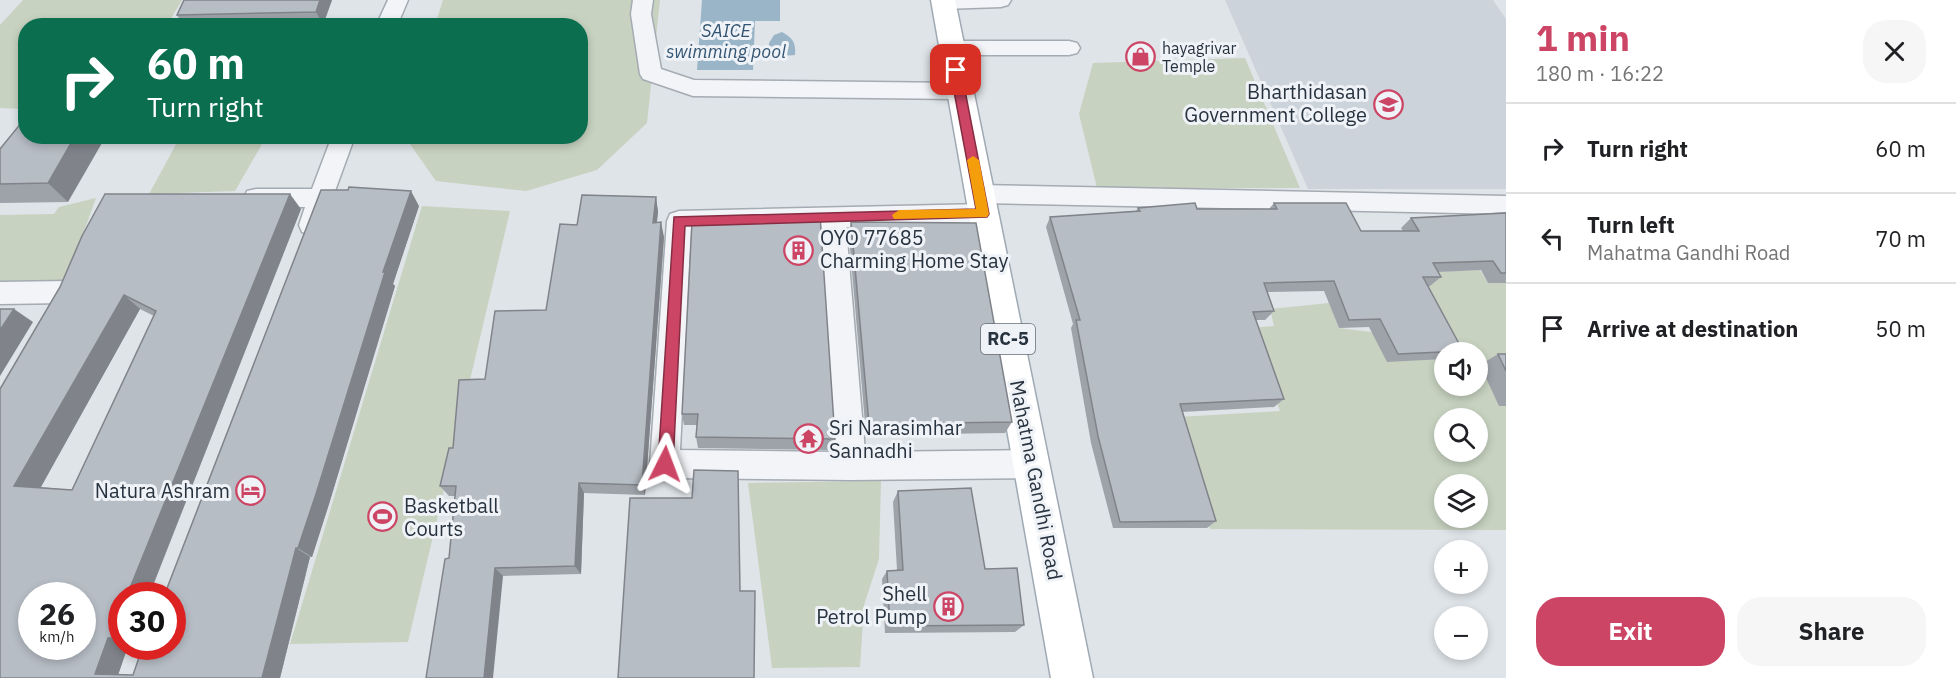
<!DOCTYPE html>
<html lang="en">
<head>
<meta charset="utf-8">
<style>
  :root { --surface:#fff; --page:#f6f6f6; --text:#202124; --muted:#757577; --line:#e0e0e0; --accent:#cd4565 }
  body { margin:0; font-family:"IBM Plex Sans",sans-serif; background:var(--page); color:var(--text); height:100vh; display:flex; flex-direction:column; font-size:22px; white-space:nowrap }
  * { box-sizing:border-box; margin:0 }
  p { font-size:20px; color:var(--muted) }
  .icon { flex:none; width:33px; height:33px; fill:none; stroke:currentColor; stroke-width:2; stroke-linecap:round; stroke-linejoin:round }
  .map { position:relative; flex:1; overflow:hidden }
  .details { display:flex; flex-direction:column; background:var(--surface); width:450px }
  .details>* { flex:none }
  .hud { position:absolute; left:18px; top:18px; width:570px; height:126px; border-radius:24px; box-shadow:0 3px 9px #0003; background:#0b6e4f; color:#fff; overflow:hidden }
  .buttons { position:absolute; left:1434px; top:342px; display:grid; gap:12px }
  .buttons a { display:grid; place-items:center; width:54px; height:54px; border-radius:50%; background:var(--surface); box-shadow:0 3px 9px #0003; font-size:30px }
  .speed { position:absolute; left:18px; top:582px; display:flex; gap:12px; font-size:30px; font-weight:700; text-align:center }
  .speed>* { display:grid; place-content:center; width:78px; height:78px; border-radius:50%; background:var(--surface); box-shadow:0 3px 9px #0003; line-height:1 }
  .speed small { font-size:15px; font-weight:400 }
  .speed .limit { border:9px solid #d22; background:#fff; color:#111 }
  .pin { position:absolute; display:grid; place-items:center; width:51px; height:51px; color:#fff; margin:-26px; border-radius:12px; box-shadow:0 3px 9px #0006 }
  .me { position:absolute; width:66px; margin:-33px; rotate:3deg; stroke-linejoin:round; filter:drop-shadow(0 0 4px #0008) }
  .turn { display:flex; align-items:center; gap:21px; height:126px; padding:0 30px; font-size:27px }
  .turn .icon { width:78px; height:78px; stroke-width:2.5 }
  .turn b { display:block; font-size:42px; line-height:51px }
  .round { display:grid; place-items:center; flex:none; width:63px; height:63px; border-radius:24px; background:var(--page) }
  .summary { display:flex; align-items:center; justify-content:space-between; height:102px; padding:0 30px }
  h1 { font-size:36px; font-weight:700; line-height:45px; color:var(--accent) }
  .cta { display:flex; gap:12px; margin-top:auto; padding:12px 30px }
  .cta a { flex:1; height:69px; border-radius:24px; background:var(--accent); color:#fff; font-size:24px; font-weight:700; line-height:69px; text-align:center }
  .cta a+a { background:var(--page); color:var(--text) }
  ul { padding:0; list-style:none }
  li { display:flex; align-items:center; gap:18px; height:90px; padding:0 30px; border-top:2px solid var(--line) }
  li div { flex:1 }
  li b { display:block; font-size:22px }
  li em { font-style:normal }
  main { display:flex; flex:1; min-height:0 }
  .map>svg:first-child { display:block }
  .built { fill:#cdd3da }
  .green { fill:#c7d2c0; fill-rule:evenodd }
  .water { fill:#9ab5c8 }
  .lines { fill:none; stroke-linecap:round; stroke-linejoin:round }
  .street-casing { stroke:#a4abb2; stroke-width:3 }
  .primary-casing { stroke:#9fa9b4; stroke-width:3 }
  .street { fill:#f2f4f7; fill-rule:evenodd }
  .primary { fill:#fff; fill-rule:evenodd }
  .wall { fill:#9da3a9; fill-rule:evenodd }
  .shaded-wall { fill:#80848a }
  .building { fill:#b7bdc5; stroke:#80848a; stroke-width:1.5; fill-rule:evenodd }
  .route { fill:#cd4565; stroke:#852d42; stroke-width:1.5 }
  .slow { fill:#f59e0b }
  .labels { text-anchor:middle; stroke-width:6; stroke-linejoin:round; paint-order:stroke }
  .far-poi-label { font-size:16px; fill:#283340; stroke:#eff2f6; text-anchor:start }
  .far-water-label { font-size:18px; font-style:italic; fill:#335573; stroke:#eff2f6 }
  .shield { fill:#eff2f6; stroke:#646c77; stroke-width:1.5 }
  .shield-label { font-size:18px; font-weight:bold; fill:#283340 }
  .poi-label { font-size:20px; fill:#283340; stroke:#eff2f6; text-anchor:end }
  .street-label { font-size:20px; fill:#283340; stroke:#eff2f6 }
</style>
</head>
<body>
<main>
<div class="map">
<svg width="1506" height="678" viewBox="0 0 1506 678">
  <rect width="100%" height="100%" fill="#dfe4e8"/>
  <polygon class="built" points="1225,0 1493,0 1506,19 1506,189 1308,189"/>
  <g class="green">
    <polygon points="23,0 182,0 167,25 26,26 25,109 0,108 0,25"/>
    <polygon points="443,0 660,0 647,123 597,170 526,191 436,181 405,137 580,136 580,26 435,25"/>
    <polygon points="1245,58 1300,188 1097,188 1079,114 1093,63"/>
    <polygon points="180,137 180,136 266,137 235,191 149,194"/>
    <polygon points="96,198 65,284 0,286 0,215 54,214 59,207"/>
    <polygon points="422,206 510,211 408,642 290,644"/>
    <path d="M1480 270 1488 283H1506V530L1210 529 1178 417 1280 411 1249 328 1274 326 1270 309 1329 303 1339 328 1371 332 1444 359V386H1478V352H1447L1406 329 1426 272ZM1444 418H1478V452H1444ZM1444 484H1478V518H1444Z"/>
    <polygon points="881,481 879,559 864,605 860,667 772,668 748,483"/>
  </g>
  <g class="water">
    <polygon points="702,0 780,0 780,21 755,21 753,70 697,70"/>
    <path d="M782 32C793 38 796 43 795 55L769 57V43L774 35Z"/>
  </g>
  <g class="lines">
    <defs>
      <g id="street">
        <polygon points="388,0 408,0 397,26 376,26"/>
        <polygon points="633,0 653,0 651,14 661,69 694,80 960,83 968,86 971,91 968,96 960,99 693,96 643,79 640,74 631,14"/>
        <polygon points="934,0 1011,0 1008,5 1001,7 943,9 936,7"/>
        <polygon points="952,41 1069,41 1077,43 1080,48 1077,53 1069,55 952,55 944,53 941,48 944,43"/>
        <polygon points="332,136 355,136 320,232 311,235 302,232 299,225 305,207 256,207 247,205 244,198 247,191 256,189 312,189"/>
        <polygon points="979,185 1506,196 1506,214 979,203 970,201 967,194 970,187"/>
        <path d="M983 204 992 207 995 214 992 221 983 224 846 227 865 452 1034 450 1044 454 1049 464 1044 474 1034 478 851 480 665 478 655 474 650 464 667 221 670 214 679 211ZM821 227 835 452 680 450 691 230Z"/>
        <polygon points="67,281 76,284 80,292 76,300 67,303 0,304 0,282"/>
      </g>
      <polygon id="primary" points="931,0 955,0 1093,678 1051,678"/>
    </defs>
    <use href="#street" class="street-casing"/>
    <use href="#primary" class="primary-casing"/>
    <use href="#street" class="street"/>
    <use href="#primary" class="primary"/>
  </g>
  <g class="wall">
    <polygon points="184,0 332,0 323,25 184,26 177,15"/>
    <polygon points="26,117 68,202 0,203 0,184"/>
    <polygon points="656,197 658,212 657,222 664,237 645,495 584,493 581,574 503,576 449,558 455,496 449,496 440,486 453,448 485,379 546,310 577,225"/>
    <polygon points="1274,203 1361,231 1403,231 1401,228 1411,218 1506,212 1506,283 1488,283 1481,270 1438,272 1441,277 1430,286 1428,286 1463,351 1460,352 1444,352 1444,359 1387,362 1369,327 1339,328 1324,291 1267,292 1274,311 1265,320 1256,320 1284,399 1274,407 1182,412 1216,521 1207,528 1113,528 1091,443 1071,328 1073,324 1046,227 1050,217 1136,211 1138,208 1197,209 1269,209"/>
    <path d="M419 206 393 284 395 286 329 504 312 557H310L280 678H0L60 287 301 209 151 591 163 596H122V646H128L118 675H133ZM140 309 154 316 72 490 40 487Z"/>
    <polygon points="692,222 835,439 833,450 698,448 696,437 697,425 684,425 682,414"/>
    <polygon points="851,222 1012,422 1005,433 866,435 849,236"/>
    <polygon points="1498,354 1506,354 1506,406 1499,406 1480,365"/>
    <polygon points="898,491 985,569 1024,625 1015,632 885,633 882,579 887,571 897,570 893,502"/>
  </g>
  <g class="shaded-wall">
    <polygon points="320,0 332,0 323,25 316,12"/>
    <polygon points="75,136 106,136 68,202 48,183"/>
    <polygon points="411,191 419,206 393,284 395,286 329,504 312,557 298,548 383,272"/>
    <polygon points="290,194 301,209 149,595 132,591 130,588"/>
    <polygon points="656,197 658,212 655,237 653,223"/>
    <polygon points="661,222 664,237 645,495 642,485"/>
    <polygon points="124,295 140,309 36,496 14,486"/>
    <polygon points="14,309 33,322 0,376 0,330"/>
    <polygon points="579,483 584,493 581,574 575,566"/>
    <polygon points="296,548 310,557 280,678 262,678"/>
    <polygon points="495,568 503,576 493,678 484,678"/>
    <polygon points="151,591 163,596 151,596"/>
    <polygon points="108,638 122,642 122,646 128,646 117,678 95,674"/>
  </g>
  <g class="building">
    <polygon points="184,0 320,0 316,12 177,15"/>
    <polygon points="26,117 26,136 75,136 48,183 0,184 0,149"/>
    <path d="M349 187 411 191 383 272H385L316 494 298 548H296L262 678H0V389L60 287 82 236 105 194H290L130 588 132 591H151V596H122V638H108L95 674 133 675 143 646H172V596H164L321 190H348ZM124 295 156 311 72 490 14 486ZM32 596H82V646H32Z"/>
    <polygon points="582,195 656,197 653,223 661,222 642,485 579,483 575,566 495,568 484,678 426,678 445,559 449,558 456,486 440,486 449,448 453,448 459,380 485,379 495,311 546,310 560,224 577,225"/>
    <polygon points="1195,203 1197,209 1277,209 1274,203 1346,203 1361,231 1419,231 1411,218 1506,213 1506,273 1501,273 1493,261 1433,263 1441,277 1423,277 1463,351 1398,354 1380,319 1349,320 1334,281 1264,283 1274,311 1253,312 1284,399 1180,404 1216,521 1120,522 1098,436 1076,320 1080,320 1050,217 1140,211 1138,208"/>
    <polygon points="820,215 835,439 696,437 698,414 682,414 692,222 769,220 769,216"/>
    <polygon points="851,222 976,223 1012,422 869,424"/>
    <polygon points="0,309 14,309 0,330"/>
    <polygon points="1498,354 1506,354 1506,371"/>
    <polygon points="694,470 738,471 740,591 755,591 754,678 618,678 630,498 692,498"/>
    <polygon points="971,488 985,569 1017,568 1024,625 890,626 887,571 903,570 898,491"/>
  </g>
  <polygon class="route" points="956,66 961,70 989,214 987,217 685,226 673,464 671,469 665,471 660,469 658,464 674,217 976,209 950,70"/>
  <polygon class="slow" points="973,156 979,160 989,214 987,217 894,219 892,215 899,210 976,209 967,160"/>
  <defs>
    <symbol id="shop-ring" viewBox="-11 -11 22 22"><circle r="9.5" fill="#eff2f6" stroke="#cd4565" stroke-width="1.5"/><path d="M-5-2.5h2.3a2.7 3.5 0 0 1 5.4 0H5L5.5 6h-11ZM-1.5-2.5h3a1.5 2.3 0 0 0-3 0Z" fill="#cd4565"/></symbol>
    <symbol id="university-ring" viewBox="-11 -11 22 22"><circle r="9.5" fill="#eff2f6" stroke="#cd4565" stroke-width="1.5"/><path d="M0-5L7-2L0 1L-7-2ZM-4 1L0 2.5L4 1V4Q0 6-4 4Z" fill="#cd4565"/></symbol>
    <symbol id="building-ring" viewBox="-11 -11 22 22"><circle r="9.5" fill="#eff2f6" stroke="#cd4565" stroke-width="1.5"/><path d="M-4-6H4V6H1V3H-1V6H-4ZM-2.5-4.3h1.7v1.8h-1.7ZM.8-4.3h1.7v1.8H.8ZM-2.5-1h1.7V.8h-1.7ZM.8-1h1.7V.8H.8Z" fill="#cd4565"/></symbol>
    <symbol id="temple-ring" viewBox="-11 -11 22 22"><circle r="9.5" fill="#eff2f6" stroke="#cd4565" stroke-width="1.5"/><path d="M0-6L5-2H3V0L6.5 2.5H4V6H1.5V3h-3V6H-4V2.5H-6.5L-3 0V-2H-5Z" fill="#cd4565"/></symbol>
    <symbol id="hotel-ring" viewBox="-11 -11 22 22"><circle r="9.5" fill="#eff2f6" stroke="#cd4565" stroke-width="1.5"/><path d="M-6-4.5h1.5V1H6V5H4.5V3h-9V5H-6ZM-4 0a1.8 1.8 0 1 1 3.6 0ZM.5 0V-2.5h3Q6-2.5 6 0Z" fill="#cd4565"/></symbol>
    <symbol id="stadium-ring" viewBox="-11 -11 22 22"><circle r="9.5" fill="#eff2f6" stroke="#cd4565" stroke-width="1.5"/><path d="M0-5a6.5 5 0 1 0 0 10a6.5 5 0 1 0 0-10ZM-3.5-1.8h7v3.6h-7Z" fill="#cd4565"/></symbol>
  </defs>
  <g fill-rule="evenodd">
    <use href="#shop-ring" x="1124" y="40" width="33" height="33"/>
    <use href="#university-ring" x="1372" y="88" width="33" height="33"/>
    <use href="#building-ring" x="782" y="234" width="33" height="33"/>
    <use href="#temple-ring" x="792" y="422" width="33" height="33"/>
    <use href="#hotel-ring" x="234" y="474" width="33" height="33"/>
    <use href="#stadium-ring" x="366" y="500" width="33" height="33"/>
    <use href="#building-ring" x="932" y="590" width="33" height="33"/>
  </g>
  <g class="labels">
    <g class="far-poi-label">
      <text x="1162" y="54">hayagrivar<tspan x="1162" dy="18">Temple</tspan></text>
    </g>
    <g class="far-water-label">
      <text x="726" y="37">SAICE<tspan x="726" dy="21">swimming pool</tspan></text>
    </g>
    <rect class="shield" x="981" y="324" width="54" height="30" rx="4.5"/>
    <g class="shield-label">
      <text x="1008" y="345">RC-5</text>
    </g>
    <g class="poi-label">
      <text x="1367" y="99">Bharthidasan<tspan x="1367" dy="23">Government College</tspan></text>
      <text x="820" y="245" text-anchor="start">OYO 77685<tspan x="820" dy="23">Charming Home Stay</tspan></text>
      <text x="829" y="435" text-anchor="start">Sri Narasimhar<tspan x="829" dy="23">Sannadhi</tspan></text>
      <text x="230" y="498">Natura Ashram</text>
      <text x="404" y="513" text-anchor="start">Basketball<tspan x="404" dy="23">Courts</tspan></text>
      <text x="927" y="601">Shell<tspan x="927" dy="23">Petrol Pump</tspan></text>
    </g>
    <g class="street-label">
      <text transform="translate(1036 480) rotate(79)" y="7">Mahatma Gandhi Road</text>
    </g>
  </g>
</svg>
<div class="buttons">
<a><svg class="icon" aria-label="sound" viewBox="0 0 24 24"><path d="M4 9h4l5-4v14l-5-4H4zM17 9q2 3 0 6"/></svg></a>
<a><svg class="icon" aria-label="search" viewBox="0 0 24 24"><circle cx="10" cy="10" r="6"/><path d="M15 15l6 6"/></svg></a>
<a><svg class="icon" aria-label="layers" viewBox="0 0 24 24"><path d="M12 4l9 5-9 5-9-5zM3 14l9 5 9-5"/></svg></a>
<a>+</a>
<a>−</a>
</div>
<div class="speed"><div>26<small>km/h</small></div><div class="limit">30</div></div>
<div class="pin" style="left:956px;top:70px;background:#d93025"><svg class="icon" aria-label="arrive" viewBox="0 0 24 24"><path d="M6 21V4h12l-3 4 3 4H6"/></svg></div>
<svg class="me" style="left:665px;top:464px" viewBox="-20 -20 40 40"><path d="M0-17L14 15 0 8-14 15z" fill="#cd4565" stroke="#fff" stroke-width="4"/></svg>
<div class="hud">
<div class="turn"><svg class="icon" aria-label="right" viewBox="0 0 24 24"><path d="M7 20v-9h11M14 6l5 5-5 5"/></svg><div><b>60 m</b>Turn right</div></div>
</div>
</div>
<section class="details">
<div class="summary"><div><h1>1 min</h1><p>180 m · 16:22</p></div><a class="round"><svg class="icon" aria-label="close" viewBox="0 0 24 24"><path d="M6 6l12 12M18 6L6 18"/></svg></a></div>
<ul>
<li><svg class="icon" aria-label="right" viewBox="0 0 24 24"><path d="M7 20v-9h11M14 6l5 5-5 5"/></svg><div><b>Turn right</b></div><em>60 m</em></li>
<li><svg class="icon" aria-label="left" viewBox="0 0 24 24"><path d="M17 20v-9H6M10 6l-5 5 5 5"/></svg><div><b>Turn left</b><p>Mahatma Gandhi Road</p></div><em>70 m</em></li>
<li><svg class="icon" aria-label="arrive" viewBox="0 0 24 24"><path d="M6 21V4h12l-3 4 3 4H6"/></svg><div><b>Arrive at destination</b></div><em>50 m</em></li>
</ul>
<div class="cta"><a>Exit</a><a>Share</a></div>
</section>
</main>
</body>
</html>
